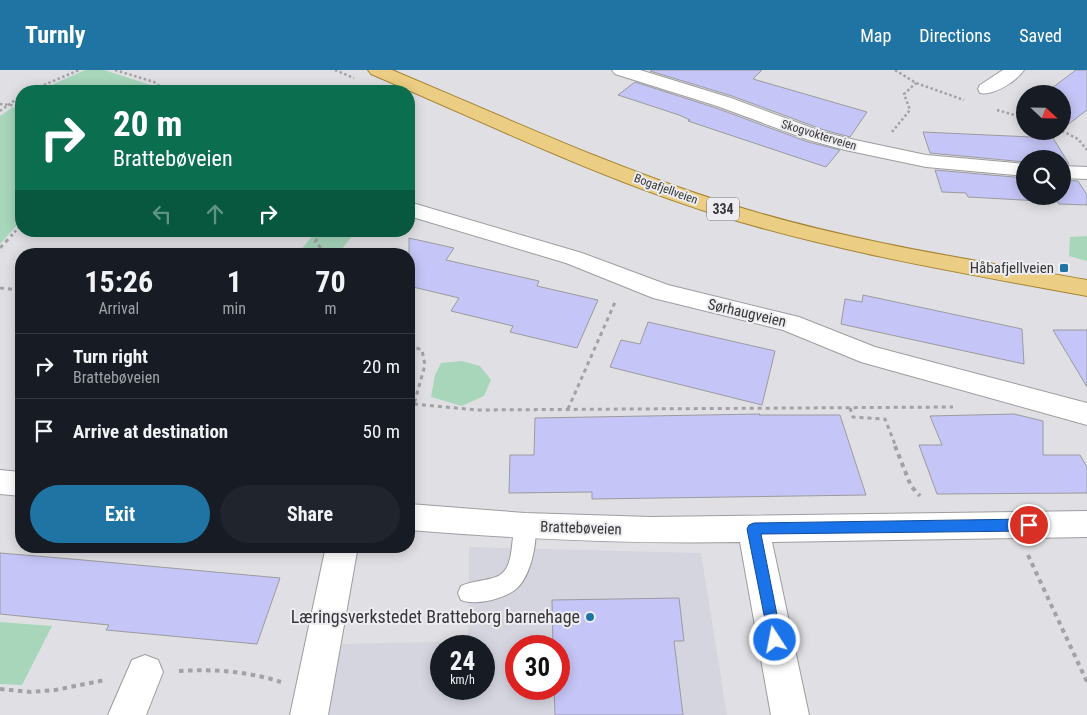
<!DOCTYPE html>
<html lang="en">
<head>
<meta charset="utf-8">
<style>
  :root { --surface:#171b24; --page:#20242c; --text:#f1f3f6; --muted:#9ea1a6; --line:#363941; --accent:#2074a4 }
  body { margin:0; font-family:"Roboto Condensed",sans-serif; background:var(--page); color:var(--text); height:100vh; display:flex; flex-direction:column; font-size:19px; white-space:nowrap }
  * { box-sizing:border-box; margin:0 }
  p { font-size:16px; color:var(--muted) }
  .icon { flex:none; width:28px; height:28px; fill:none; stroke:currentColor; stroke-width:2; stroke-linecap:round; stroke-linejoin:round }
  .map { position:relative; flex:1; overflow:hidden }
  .sheet { position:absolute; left:15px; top:178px; width:400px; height:305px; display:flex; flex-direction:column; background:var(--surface); border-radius:20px; box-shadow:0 2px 12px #0003 }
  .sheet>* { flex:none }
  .banner { position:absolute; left:15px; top:15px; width:400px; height:152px; border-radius:20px; box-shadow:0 2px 12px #0003; background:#0b6e4f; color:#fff; overflow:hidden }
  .needle { width:32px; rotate:112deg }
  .fabs { position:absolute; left:1016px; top:15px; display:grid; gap:10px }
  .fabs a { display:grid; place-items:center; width:55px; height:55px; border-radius:50%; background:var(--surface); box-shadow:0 2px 12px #0003; font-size:25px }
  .speed { position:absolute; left:430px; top:565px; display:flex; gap:10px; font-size:25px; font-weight:700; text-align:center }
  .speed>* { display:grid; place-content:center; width:65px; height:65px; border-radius:50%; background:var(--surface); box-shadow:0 2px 12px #0003; line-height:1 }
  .speed small { font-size:12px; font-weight:400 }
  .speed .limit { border:8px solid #d22; background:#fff; color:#111 }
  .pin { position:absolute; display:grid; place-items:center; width:42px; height:42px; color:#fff; margin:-21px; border:2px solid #fff; border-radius:50%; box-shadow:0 1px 5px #0007 }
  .me { position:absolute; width:55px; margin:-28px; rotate:349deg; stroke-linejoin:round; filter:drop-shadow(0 0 4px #0008) }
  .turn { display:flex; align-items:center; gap:18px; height:105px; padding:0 15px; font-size:22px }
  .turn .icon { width:65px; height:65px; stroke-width:2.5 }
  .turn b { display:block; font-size:35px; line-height:42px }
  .lanes { display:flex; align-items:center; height:48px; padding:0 15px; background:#0003; justify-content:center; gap:25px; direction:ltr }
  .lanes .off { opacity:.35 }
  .eta { display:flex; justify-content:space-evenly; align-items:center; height:85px; text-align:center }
  .eta b { font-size:30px; font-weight:700; line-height:35px }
  .action { display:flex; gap:10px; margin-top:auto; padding:10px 15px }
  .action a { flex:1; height:58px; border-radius:30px; background:var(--accent); color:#fff; font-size:20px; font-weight:700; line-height:58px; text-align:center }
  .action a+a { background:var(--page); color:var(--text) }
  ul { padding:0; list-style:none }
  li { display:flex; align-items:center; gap:15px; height:65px; padding:0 15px; border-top:1px solid var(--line) }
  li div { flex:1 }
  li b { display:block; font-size:19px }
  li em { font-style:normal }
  header { display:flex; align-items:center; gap:30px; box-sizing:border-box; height:70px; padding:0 25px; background:var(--accent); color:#fff }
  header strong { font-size:24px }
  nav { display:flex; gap:28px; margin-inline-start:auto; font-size:18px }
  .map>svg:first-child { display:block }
  .built { fill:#d5d5e0; fill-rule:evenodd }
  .green { fill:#a7d6bb }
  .building { fill:#c5c5f7; stroke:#9b9b9e }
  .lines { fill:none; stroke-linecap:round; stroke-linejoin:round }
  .service-casing { stroke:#9d9da0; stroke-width:2 }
  .minor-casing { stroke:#9d9da0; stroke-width:2 }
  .primary-casing { stroke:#a48433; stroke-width:2 }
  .path-far2 { stroke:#a2a2a6; stroke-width:2.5; stroke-dasharray:2.5 2.5; stroke-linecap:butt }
  .path-far1 { stroke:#a2a2a6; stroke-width:3; stroke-dasharray:4 4; stroke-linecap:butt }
  .path { stroke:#a2a2a6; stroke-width:4; stroke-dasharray:4.5 4.5; stroke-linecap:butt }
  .service { fill:#fff; fill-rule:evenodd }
  .minor { fill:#fff; fill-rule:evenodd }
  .primary { fill:#ebce83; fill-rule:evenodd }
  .route { fill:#1a73e8; stroke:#114b97 }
  .poi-dot { fill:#2074a4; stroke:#ededf1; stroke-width:2 }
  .labels { text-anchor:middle; stroke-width:4; stroke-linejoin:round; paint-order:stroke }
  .far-street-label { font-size:12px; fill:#373739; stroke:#ededf1 }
  .shield { fill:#ededf1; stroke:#6e6e70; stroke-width:1 }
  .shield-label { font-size:14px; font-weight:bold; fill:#373739 }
  .poi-label { font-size:15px; fill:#373739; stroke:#ededf1; text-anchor:end }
  .street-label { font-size:15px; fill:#373739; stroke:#ededf1 }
  .near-poi-label { font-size:18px; fill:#373739; stroke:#ededf1; text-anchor:end }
</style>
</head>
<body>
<header>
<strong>Turnly</strong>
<nav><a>Map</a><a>Directions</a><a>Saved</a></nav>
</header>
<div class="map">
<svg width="1087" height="645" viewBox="0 0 1087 645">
  <rect width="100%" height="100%" fill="#e0e0e4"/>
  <path class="built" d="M469 477 701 483 727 645H326L338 574 468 571ZM441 576H484V619H441ZM516 576H559V619H516Z"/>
  <g class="green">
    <polygon points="85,0 104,0 151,15 153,18 148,21 38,21"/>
    <polygon points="13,37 21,41 21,151 0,174 0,46"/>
    <polygon points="317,161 356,161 338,184 297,184"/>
    <polygon points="1087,166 1087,191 1069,186 1070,167"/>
    <polygon points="462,291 480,296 491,310 484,326 462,336 431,327 435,305 441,293"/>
    <polygon points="0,552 52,556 22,615 0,614"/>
  </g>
  <g class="building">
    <polygon points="652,0 762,0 753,9 867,42 850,67 824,60 732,26 650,1"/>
    <polygon points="1076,0 1087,0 1087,40 1066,56 1062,54 1062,24 1044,24"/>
    <polygon points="635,12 716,38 808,72 840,80 826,97 688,51 690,50 679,45 618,25"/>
    <polygon points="923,62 1053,68 1069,94 1062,94 1062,89 1025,89 1025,92 930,83"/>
    <polygon points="935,100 1025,108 1025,126 1062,126 1062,110 1078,111 1087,125 1087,135 1059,134 1058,132 968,127 966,123 942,122"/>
    <polygon points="409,168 454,178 446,190 539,211 537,216 598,230 577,278 510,262 513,256 451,241 459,228 409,216"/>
    <polygon points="863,225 1022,259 1024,294 841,254 845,229 862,232"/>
    <polygon points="648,252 775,281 762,335 610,297 621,270 640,274"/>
    <polygon points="1053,260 1087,260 1087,317"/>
    <polygon points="760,344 759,345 840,345 866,425 592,429 592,422 509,423 510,385 534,385 535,348"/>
    <polygon points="1014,344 1043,351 1043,385 1080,385 1087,397 1087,423 937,424 919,375 942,375 930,346"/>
    <polygon points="0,483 72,489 280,508 257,574 106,560 109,555 0,544"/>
    <polygon points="679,528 684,571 674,571 683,645 555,645 554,619 559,619 559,576 553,576 552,530"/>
  </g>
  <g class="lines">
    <defs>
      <path id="service" d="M525 447 533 450C540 466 531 507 516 519 504 529 475 536 461 530L458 523 461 516C472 511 485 511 496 507 517 499 509 466 517 450Z"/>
      <g id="minor">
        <polygon points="612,0 640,0 731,28 823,62 855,70 926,85 1025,94 1025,106 926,97 845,80 809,70 717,36 615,4"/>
        <path d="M1003 0H1024C1017 11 993 26 980 23L978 19 980 15Z"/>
        <polygon points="1062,96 1087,97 1087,109 1062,108"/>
        <polygon points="409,132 582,183 668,215 799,247 875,277 1087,333 1087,355 861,292 783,260 653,228 566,193 409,146"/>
        <polygon points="0,400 21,402 21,426 0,424"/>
        <path d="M409 434 525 443 651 447 1087 441V467L772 472 809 645H771L740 472C628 474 520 469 409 460Z"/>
        <polygon points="326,476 358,476 328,645 290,645"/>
        <polygon points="145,585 158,590 163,602 146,645 108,645 132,590"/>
      </g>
      <path id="primary" d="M368 0H392C504 47 614 98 729 134 846 171 967 189 1087 210V226C962 203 836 182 714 144 596 107 484 52 371 4Z"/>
    </defs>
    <use href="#service" class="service-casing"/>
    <use href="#minor" class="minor-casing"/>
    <use href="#primary" class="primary-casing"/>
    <g class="path-far2">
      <polyline points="115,0 154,12 166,21"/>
      <polyline points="335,0 354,8"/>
      <polyline points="895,0 916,13 964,30"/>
      <polyline points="30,21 79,0"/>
      <polyline points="153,21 161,16"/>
      <polyline points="0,34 21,36"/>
      <polyline points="997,40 1025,48"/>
      <polyline points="0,41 21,26"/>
      <polyline points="1062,61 1078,69 1087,80"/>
      <polyline points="892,62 910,40 904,24 916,13"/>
      <polyline points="11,166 21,155"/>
      <polyline points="319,166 326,161"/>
    </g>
    <g class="path-far1">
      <polyline points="0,178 12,165"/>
      <polyline points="316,184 321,178 315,172 320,165"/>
      <polyline points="0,218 21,220"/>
      <polyline points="409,275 422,280 425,295 409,352"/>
      <polyline points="414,334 477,340 953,337"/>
      <polyline points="850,338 853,347 885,349 896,377"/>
      <polyline points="568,339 616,230"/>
    </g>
    <g class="path">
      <polyline points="895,376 911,416 920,426"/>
      <polyline points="1028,485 1087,612"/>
      <path d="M179 601C214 599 247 601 281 612"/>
      <polyline points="0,619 31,622 55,620 105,610"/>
    </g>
    <use href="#service" class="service"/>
    <use href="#minor" class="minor"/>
    <use href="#primary" class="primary"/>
  </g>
  <polygon class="route" points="1029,449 1034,451 1036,455 1034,459 1029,461 761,464 782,570 780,575 775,577 770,575 747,459 749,455 754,453"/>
  <g class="poi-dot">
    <rect x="1059" y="193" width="10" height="10" rx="2.5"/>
    <circle cx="590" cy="547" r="5"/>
  </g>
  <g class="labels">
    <g class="far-street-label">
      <text transform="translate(819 65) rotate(17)" y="4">Skogvokterveien</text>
      <text transform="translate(666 119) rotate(20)" y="4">Bogafjellveien</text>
    </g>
    <rect class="shield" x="707" y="127.5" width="32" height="23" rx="4"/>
    <g class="shield-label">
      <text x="723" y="144">334</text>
    </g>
    <g class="poi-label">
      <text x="1054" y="203">Håbafjellveien</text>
    </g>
    <g class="street-label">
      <text transform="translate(747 243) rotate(13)" y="5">Sørhaugveien</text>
      <text transform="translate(581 458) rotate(2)" y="5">Brattebøveien</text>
    </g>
    <g class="near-poi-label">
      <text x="580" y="553">Læringsverkstedet Bratteborg barnehage</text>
    </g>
  </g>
</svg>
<div class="fabs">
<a><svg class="needle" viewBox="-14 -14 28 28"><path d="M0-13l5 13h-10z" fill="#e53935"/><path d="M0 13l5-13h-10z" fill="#9ea1a6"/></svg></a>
<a><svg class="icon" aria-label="search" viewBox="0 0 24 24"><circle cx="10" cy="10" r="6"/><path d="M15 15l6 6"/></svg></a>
</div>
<div class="speed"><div>24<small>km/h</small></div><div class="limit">30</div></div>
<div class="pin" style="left:1029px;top:455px;background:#d93025"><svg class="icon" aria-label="arrive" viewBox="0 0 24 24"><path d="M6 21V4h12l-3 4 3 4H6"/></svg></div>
<svg class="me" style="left:775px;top:570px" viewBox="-20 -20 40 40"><circle r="17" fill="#1a73e8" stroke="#fff" stroke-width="3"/><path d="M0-11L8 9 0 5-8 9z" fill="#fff"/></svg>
<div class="banner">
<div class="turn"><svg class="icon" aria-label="right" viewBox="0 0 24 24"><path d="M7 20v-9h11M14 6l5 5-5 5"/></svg><div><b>20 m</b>Brattebøveien</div></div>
<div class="lanes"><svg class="icon off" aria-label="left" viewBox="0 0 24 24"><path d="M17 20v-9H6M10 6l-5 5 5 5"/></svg><svg class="icon off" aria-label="ahead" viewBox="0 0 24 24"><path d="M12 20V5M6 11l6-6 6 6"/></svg><svg class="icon" aria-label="right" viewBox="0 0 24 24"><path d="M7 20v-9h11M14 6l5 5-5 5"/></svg></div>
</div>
<section class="sheet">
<div class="eta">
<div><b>15:26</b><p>Arrival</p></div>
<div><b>1</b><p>min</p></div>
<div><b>70</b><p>m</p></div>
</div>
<ul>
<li><svg class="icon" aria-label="right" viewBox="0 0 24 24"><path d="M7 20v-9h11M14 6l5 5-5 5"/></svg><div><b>Turn right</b><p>Brattebøveien</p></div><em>20 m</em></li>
<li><svg class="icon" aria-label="arrive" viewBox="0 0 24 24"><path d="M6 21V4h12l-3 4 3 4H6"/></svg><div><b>Arrive at destination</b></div><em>50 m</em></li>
</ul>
<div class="action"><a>Exit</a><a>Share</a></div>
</section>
</div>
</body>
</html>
